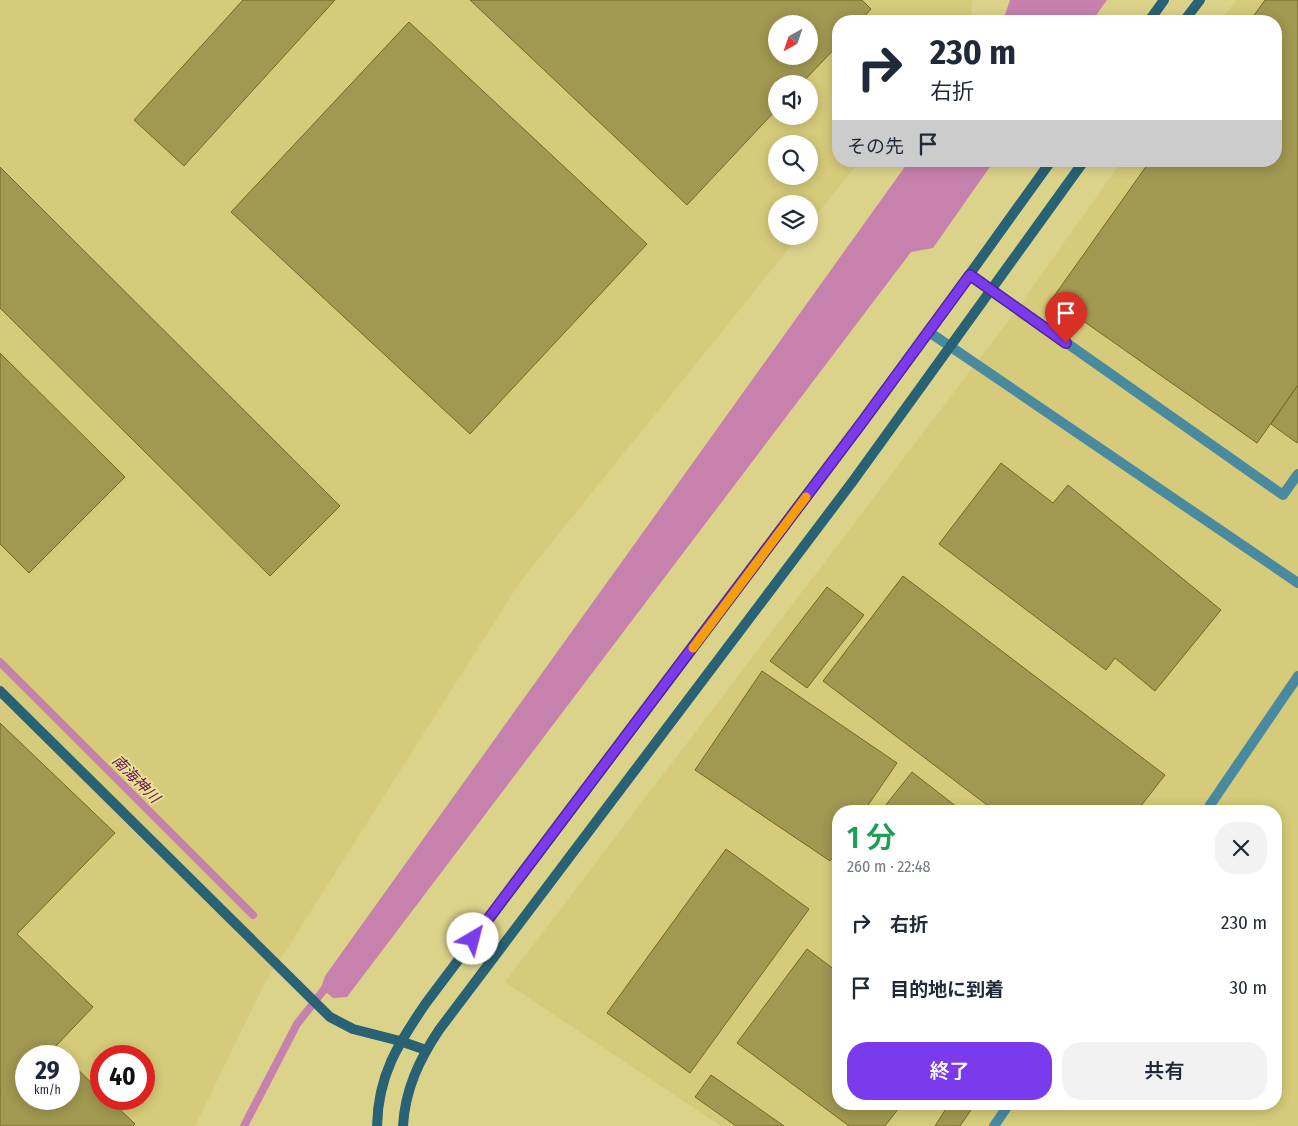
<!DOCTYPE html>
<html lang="ja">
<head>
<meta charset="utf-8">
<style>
  :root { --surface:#fff; --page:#f2f2f3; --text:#1f2937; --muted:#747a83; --accent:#7c3aed }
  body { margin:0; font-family:"Fira Sans Condensed","Noto Sans JP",sans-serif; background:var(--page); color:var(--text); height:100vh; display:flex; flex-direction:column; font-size:19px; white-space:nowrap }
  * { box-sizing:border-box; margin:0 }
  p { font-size:16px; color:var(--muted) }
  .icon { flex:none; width:28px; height:28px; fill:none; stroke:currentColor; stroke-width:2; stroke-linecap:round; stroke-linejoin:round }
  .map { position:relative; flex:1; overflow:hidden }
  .side { position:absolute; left:832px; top:805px; width:450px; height:305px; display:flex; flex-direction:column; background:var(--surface); border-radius:20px; box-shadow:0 2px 12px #0003 }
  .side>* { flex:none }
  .banner { position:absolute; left:832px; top:15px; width:450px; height:152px; border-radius:20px; box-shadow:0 2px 12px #0003; background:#fff; color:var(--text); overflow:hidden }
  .needle { width:32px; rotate:220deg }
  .tools { position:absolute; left:768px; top:15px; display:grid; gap:10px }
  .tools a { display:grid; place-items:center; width:50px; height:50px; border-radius:50%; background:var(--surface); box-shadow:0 2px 12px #0003; font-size:25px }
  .speed { position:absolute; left:15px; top:1045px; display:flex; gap:10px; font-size:25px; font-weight:700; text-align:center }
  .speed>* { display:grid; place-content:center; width:65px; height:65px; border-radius:50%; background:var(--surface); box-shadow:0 2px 12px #0003; line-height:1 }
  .speed small { font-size:12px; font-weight:400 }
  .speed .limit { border:8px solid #d22; background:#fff; color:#111 }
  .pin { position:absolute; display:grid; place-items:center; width:42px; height:42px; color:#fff; margin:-51px -21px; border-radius:50% 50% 50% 0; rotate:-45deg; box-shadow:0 0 5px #0007 }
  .pin .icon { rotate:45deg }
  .me { position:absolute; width:55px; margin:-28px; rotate:37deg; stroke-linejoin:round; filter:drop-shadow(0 0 4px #0008) }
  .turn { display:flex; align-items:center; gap:18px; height:105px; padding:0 15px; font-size:22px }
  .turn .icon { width:65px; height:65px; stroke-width:2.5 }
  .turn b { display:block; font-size:35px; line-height:42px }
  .then { display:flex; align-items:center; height:48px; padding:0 15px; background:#0003; gap:10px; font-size:19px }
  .round { display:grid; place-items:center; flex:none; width:52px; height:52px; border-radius:20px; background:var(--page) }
  .headline { display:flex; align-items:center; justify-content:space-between; height:85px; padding:0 15px }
  h1 { font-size:30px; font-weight:600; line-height:38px; color:#1e9e55 }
  .button { display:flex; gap:10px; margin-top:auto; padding:10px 15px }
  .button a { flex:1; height:58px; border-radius:20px; background:var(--accent); color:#fff; font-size:20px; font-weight:600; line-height:58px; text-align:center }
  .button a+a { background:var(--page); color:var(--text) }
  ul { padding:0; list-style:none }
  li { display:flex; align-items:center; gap:15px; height:65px; padding:0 15px }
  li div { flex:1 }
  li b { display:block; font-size:19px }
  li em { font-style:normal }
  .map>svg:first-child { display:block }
  .built { fill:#d5cb7a; fill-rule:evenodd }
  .water { fill:#c781ad }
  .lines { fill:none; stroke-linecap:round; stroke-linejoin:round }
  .stream { stroke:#c781ad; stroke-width:8 }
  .building { fill:#a19851; stroke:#736920; fill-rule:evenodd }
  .lane { stroke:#498a9f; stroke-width:10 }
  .secondary { stroke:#286274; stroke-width:10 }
  .route-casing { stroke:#51269a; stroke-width:12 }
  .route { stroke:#7c3aed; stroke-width:9 }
  .slow { stroke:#f59e0b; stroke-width:9 }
  .labels { text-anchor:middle; stroke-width:4; stroke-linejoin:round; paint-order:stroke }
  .water-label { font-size:15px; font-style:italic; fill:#65114e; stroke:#e9e097 }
</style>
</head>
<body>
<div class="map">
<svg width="1298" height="1126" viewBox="0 0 1298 1126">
  <rect width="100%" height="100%" fill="#dcd38b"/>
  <g class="built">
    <path d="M0 0H972L971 21H839V161H860L809 224V204H776V236H799L520 582 264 985 195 1126H0ZM776 24H809V56H776ZM776 84H809V116H776ZM776 144H809V176H776ZM26 1056H69V1099H26ZM101 1056H144V1099H101Z"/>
    <path d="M1236 0H1298V1126H721L505 982 1012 316 1122 161H1276V21H1221ZM839 811H1276V1104H839Z"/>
  </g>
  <g class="water">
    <polygon points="1010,0 1107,0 1092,21 1003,21"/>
    <polygon points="909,161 994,161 933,248 911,252 347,997 333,998 321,988 325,976"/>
  </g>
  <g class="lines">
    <g class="stream">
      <polyline points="0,662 253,915"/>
      <polyline points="244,1126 297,1024 330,982"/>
    </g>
  </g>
  <g class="building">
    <polygon points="243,0 335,0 184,166 134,120"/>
    <path d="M470 0H862L871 9 860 21H839V44L801 84H776V110L687 205ZM776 24H809V56H776Z"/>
    <polygon points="1265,0 1298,0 1298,385 1257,443 1052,299 1150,161 1276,161 1276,21 1250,21"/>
    <polygon points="409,22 647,244 470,434 231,212"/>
    <polygon points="0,167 340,506 270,576 0,308"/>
    <polygon points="0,353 125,477 29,573 0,544"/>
    <polygon points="1298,385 1298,441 1297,443 1271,424"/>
    <polygon points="1001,463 1053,503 1068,485 1221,610 1155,691 1115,658 1106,670 939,544"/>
    <polygon points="903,576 1165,775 1137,811 995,811 823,681"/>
    <polygon points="827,587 864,615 807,688 770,661"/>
    <polygon points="762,671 897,763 864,811 839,811 839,849 830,861 695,770"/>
    <polygon points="0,723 115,833 17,934 93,1007 55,1047 64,1056 26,1056 26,1099 69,1099 69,1061 101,1092 101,1099 109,1099 135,1124 133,1126 0,1126"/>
    <polygon points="912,772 962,811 881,811"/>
    <polygon points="726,849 809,909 690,1073 607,1013"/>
    <polygon points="807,949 839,973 839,1104 902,1104 885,1126 849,1126 737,1043"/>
    <polygon points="711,1075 784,1126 736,1126 695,1097"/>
    <polygon points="949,1104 975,1104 960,1126 935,1126"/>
  </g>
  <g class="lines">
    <g class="lane">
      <polyline points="970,275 1283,495 1298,474"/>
      <polyline points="929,332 1298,583"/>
      <polyline points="1206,811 1298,676"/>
      <polyline points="994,1126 1009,1104"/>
    </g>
    <g class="secondary">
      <polyline points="1149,21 1164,0"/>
      <polyline points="1184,21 1200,0"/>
      <polyline points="0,691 330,1017 353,1029 400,1041 426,1050"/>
      <path d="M377 1126C378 1075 398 1044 426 1003L875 406 1051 161"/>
      <path d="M403 1126C405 1090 419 1060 439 1030L853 481 1084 161"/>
    </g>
  </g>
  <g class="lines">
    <defs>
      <polyline id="route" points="473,939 863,421 970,275 1066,343"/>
    </defs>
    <use href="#route" class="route-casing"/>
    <use href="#route" class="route"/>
    <polyline class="slow" points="693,648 806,497"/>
  </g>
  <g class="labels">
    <g class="water-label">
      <text transform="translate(136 779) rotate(45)" y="5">南海神川</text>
    </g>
  </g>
</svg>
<div class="tools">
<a><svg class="needle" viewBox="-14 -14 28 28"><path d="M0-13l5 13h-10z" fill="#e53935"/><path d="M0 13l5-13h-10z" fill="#747a83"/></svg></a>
<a><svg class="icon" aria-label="sound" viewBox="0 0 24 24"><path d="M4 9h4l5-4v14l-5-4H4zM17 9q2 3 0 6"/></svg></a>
<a><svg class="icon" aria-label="search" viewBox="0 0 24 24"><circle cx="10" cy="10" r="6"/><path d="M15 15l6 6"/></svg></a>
<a><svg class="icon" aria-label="layers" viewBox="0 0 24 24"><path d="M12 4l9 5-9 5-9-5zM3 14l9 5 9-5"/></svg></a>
</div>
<div class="speed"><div>29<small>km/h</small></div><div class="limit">40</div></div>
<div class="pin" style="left:1066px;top:343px;background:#d93025"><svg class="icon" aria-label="arrive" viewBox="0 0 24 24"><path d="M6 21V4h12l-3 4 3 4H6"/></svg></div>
<svg class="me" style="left:473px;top:939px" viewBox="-20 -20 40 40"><circle r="19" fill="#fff"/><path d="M0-13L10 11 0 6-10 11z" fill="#7c3aed"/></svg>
<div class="banner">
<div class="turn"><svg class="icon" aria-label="right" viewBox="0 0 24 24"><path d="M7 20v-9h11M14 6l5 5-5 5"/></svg><div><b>230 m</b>右折</div></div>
<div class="then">その先<svg class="icon" aria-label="arrive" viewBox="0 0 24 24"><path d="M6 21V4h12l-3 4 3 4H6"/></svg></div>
</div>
<section class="side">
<div class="headline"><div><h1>1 分</h1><p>260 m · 22:48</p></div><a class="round"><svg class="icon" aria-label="close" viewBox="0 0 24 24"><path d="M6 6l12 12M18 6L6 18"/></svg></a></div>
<ul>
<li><svg class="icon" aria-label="right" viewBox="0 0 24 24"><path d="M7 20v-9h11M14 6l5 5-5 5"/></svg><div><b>右折</b></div><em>230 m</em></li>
<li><svg class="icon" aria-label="arrive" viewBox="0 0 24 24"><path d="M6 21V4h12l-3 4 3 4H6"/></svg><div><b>目的地に到着</b></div><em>30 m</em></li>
</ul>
<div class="button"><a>終了</a><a>共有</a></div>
</section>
</div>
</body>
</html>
